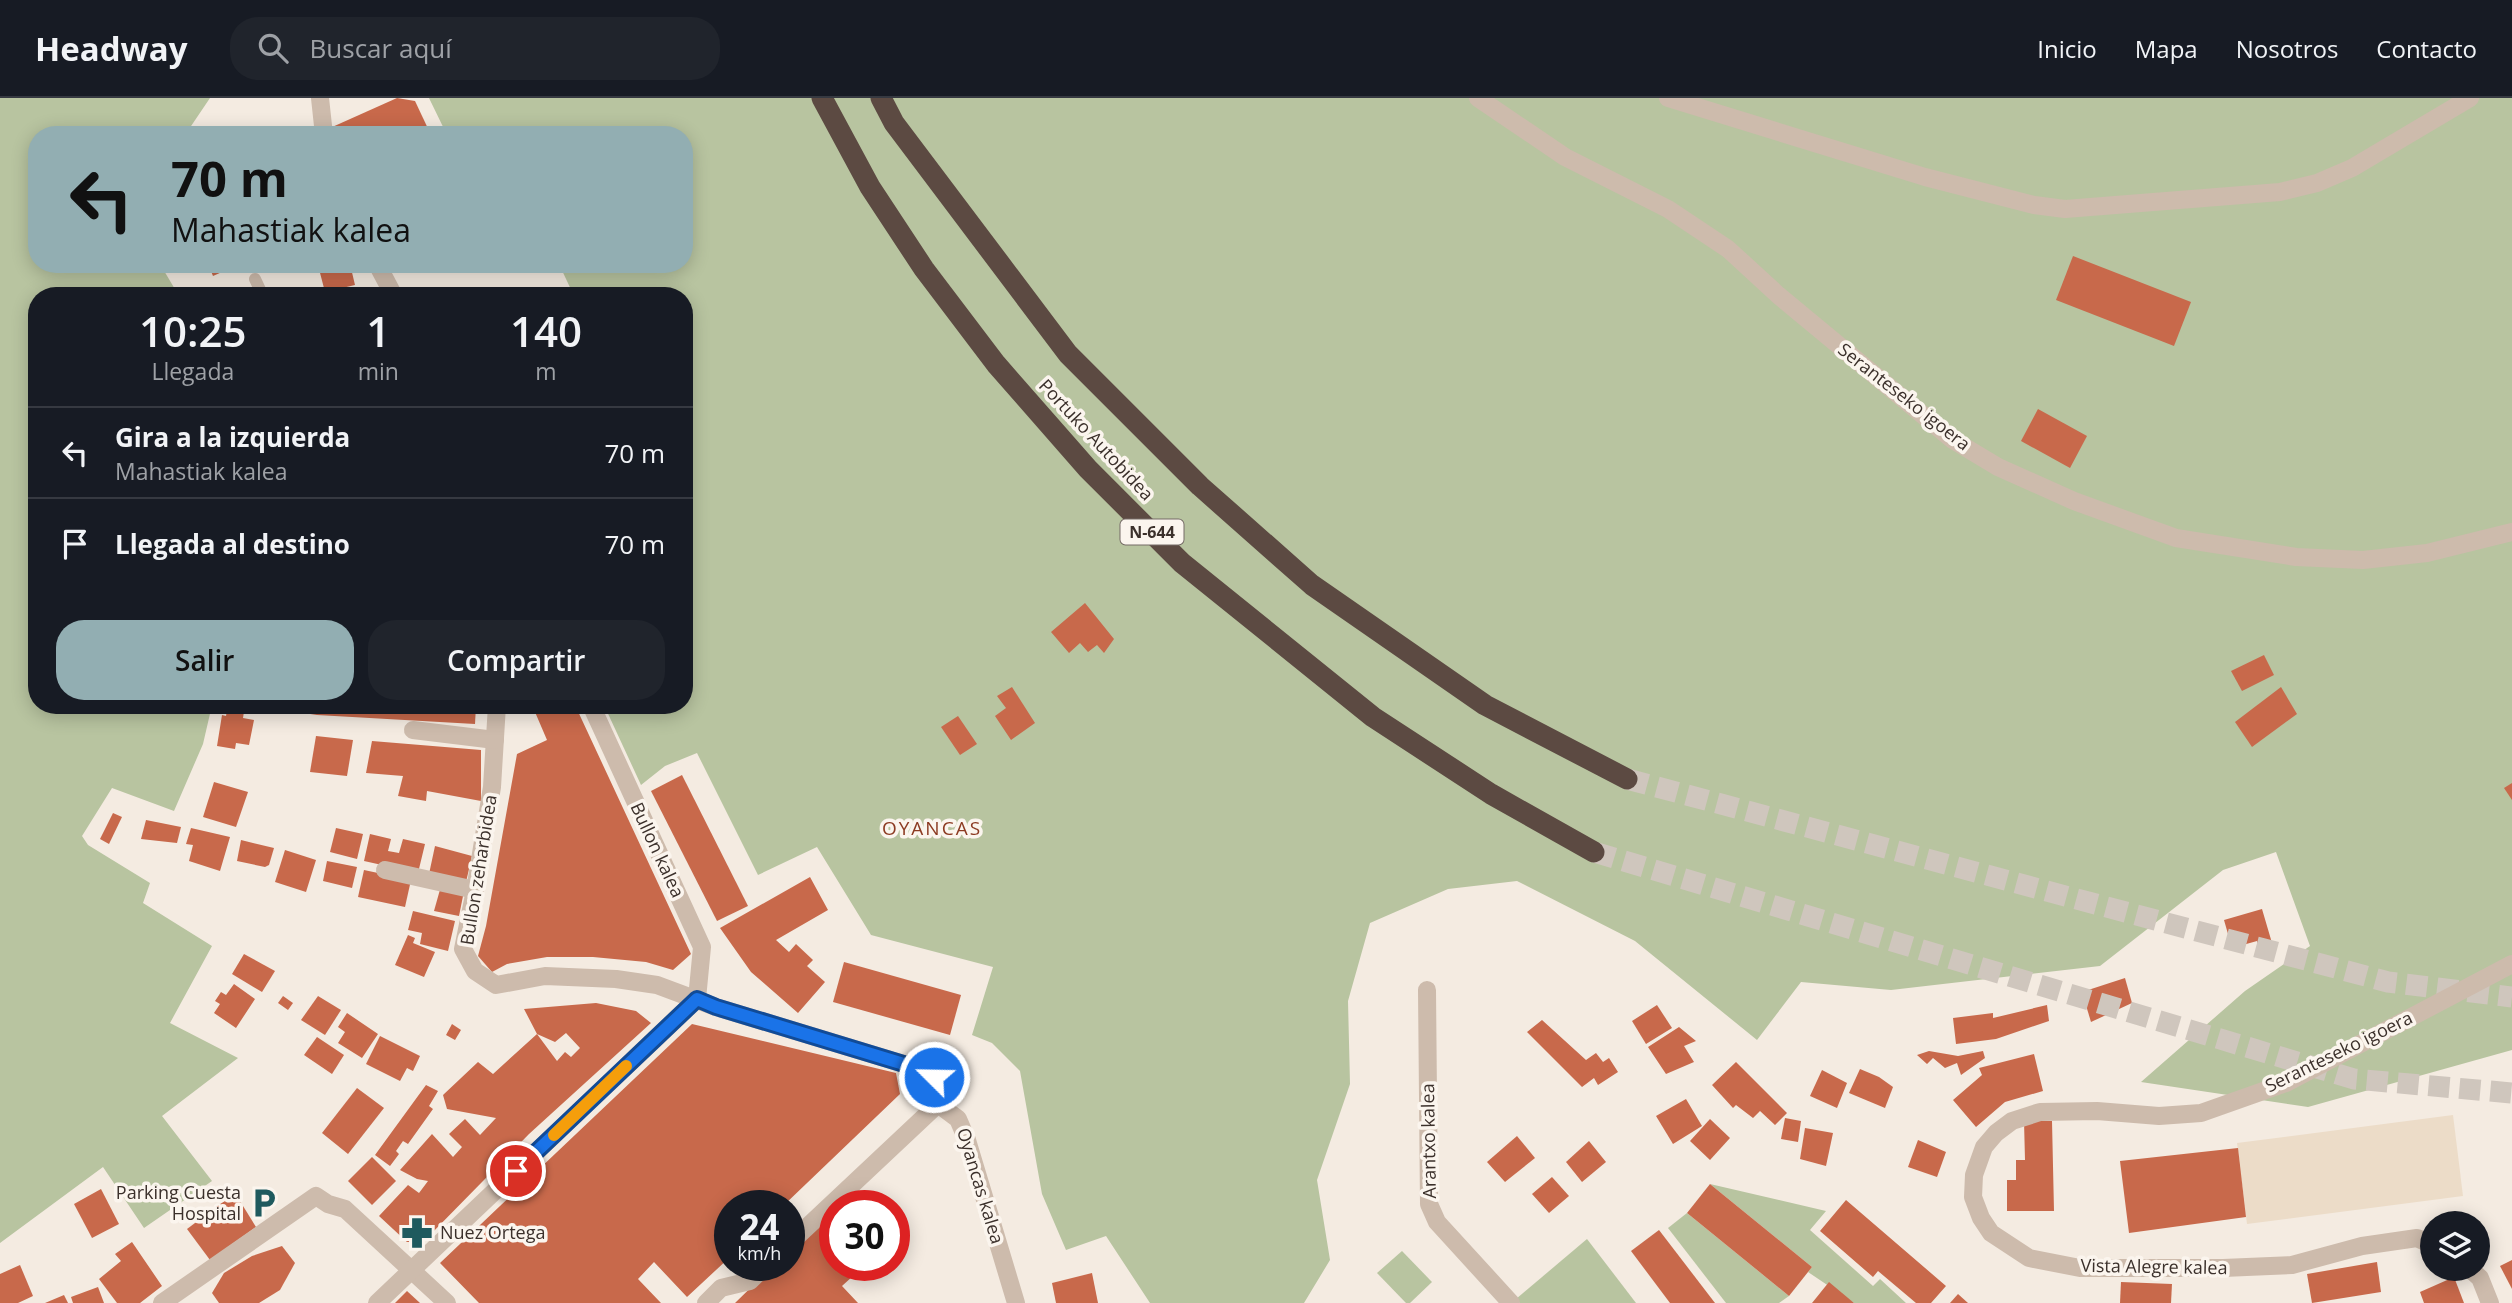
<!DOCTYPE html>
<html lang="es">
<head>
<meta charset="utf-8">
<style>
  :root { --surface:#171b24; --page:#20242c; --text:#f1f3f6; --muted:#9ea1a6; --line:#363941; --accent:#92aeb2 }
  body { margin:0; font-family:"Open Sans",sans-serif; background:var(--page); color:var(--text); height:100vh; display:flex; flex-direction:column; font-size:26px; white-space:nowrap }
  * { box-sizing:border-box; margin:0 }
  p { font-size:23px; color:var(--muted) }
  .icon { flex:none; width:38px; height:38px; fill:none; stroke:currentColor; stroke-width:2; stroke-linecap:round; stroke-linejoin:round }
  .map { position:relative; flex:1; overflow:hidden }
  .drawer { position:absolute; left:28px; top:189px; width:665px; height:427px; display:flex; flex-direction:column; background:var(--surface); border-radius:28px; box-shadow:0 4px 18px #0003 }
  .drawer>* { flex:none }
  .guide { position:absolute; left:28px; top:28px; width:665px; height:147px; border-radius:28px; box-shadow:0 4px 18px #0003; background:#92aeb2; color:#111; overflow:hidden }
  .buttons { position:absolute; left:2420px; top:1113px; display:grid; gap:14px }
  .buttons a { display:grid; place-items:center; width:70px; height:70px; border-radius:50%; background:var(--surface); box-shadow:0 4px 18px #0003; font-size:35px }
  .speed { position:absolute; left:714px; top:1092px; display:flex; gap:14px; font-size:35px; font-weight:700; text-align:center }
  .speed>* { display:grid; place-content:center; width:91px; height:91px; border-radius:50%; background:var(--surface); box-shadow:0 4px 18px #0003; line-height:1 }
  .speed small { font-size:18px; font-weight:400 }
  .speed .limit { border:10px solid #d22; background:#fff; color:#111 }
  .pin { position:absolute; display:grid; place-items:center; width:60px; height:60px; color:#fff; margin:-30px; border:4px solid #fff; border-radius:50%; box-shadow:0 2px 7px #0007 }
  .me { position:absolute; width:77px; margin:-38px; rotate:293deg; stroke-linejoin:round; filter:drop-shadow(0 0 5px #0008) }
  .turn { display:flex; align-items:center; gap:24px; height:147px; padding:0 28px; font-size:32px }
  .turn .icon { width:91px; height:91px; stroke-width:2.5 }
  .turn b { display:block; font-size:49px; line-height:60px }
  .eta { display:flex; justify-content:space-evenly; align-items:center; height:119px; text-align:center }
  .eta b { font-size:42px; font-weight:600; line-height:49px }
  .action { display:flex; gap:14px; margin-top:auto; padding:14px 28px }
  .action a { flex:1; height:80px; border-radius:28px; background:var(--accent); color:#111; font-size:28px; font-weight:600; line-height:80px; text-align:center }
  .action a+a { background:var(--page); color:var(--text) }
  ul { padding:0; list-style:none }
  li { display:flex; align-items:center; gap:21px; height:91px; padding:0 28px; border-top:2px solid var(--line) }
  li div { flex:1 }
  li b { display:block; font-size:26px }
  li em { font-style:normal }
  header { display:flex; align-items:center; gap:42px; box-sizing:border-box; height:98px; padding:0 35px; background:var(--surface); border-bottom:2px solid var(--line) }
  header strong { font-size:33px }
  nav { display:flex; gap:38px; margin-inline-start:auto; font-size:24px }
  .search { width:490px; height:63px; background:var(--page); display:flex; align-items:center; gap:18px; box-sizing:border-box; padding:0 24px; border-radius:28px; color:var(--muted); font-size:26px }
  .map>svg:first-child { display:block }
  .green { fill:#b8c4a0 }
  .plaza { fill:#ecdcc8 }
  .building { fill:#c8694b; fill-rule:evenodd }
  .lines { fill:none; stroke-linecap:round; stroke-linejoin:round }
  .highway-tunnel { stroke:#cfc6bd; stroke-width:21; stroke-dasharray:21 10; stroke-linecap:butt }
  .lane { stroke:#cdbbac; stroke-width:12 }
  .street { stroke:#cdbbac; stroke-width:18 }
  .highway { stroke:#5c4a42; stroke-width:21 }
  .route-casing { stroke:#114b97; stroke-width:18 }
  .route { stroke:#1a73e8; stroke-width:12 }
  .slow { stroke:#f59e0b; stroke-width:12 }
  .labels { text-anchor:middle; stroke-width:7; stroke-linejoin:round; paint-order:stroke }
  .shield { fill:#fbf5ee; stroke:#756b66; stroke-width:2 }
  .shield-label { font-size:16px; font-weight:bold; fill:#3b302b }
  .street-label { font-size:18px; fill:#3b302b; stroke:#fbf5ee }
  .poi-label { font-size:18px; fill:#3b302b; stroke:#fbf5ee; text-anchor:end }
  .neighbourhood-label { font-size:19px; letter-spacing:2px; fill:#8c3b22; stroke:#fbf5ee }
</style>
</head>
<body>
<header>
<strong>Headway</strong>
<div class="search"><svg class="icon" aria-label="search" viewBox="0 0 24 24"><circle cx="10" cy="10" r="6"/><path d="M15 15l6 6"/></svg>Buscar aquí</div>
<nav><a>Inicio</a><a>Mapa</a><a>Nosotros</a><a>Contacto</a></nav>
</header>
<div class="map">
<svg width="2512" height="1205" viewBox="0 0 2512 1205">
  <rect width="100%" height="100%" fill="#f4ebe1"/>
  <g class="green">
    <polygon points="0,0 210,0 185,37 37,37 37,166 160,166 179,198 37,198 37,607 212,607 203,646 174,713 112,690 82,738 88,747 150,785 143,805 212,848 170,925 238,960 162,1018 212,1083 144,1130 103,1069 0,1145"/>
    <polygon points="429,0 2512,0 2512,952 2308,1009 2141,984 2245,893 2310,848 2276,754 2223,772 2100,868 1891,892 1801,884 1757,942 1635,843 1517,783 1448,791 1370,825 1348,903 1350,986 1317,1082 1330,1162 1304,1205 1150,1205 1106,1138 1066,1152 1042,1096 1020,973 992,945 972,937 993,869 871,837 817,749 758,777 697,655 665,668 641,687 604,607 684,607 684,198 574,198 559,166 684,166 684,37 447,37"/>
    <polygon points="1710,1086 1826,1113 1810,1132 1873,1188 1880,1181 1906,1205 1854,1205 1808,1174 1812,1169"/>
    <polygon points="1687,1115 1789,1198 1779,1205 1726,1205 1668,1130"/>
    <polygon points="1587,1141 1636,1205 1520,1205 1516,1201"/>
    <polygon points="1402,1153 1432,1184 1410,1205 1406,1205 1377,1175"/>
  </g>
  <polygon class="plaza" points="2453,1017 2463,1098 2247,1126 2237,1045"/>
  <g class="building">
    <polygon points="397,0 415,3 431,37 331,37 330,30"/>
    <polygon points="2073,158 2191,204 2174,248 2056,202"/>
    <polygon points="208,166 240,166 213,178"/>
    <polygon points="311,166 350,166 355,187 325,194 319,171 312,173"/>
    <polygon points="485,189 488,198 464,198"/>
    <polygon points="2038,311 2087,338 2070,370 2021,343"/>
    <polygon points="1085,505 1114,541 1104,555 1097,547 1088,554 1080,545 1069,555 1051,534"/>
    <polygon points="2264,557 2274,577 2242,593 2231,573"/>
    <polygon points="1012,589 1035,625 1011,642 995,618 1006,610 997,598"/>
    <polygon points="2281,589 2297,616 2252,649 2235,624"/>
    <polygon points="228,607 245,607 243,620 254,622 249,647 236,645 235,651 217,648 222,617 226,618"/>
    <polygon points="248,607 476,607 475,626 317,617"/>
    <polygon points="532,607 575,607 691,856 673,872 646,864 593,859 547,859 507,866 492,874 478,858 486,828 517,656 547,642"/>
    <polygon points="958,618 977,646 960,657 941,629"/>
    <polygon points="316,638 353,642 347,678 310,674"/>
    <polygon points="372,643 481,652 481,703 427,693 426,703 398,698 403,678 366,675"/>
    <polygon points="682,677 748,808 717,823 651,693"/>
    <polygon points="214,684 248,694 236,729 203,719"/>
    <polygon points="2512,685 2512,702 2504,690"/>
    <polygon points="113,715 122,719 109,746 100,741"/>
    <polygon points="146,722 181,729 177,745 141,741"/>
    <polygon points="191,730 230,739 220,773 189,763 193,747 186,746"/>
    <polygon points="336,730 363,736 357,761 330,754"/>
    <polygon points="370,736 391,741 388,753 399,755 403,741 425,746 418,775 364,763"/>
    <polygon points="241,742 274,750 269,767 265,769 237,763"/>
    <polygon points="435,748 472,758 466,784 429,776"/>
    <polygon points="285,752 316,762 306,794 275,784"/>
    <polygon points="327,763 357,769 352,790 323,783"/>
    <polygon points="364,772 411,782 405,809 358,799"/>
    <polygon points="810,779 828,812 776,842 789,854 796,846 813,862 807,868 825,884 798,915 751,874 720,830"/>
    <polygon points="441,788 464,793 459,818 434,813"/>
    <polygon points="2262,811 2272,845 2258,849 2257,843 2232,850 2224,822"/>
    <polygon points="413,813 455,823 448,853 420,846 422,835 408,832"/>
    <polygon points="408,837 415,840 413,845 435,854 424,879 395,867"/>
    <polygon points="244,856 275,873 262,894 232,876"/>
    <polygon points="844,864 961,897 950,937 833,904"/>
    <polygon points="2125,880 2132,905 2091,924 2082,894"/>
    <polygon points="234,886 255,901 236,930 214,915 220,906 215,903 221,894 226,897"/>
    <polygon points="283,898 293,905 288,912 278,905"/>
    <polygon points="318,898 341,912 325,937 301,922"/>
    <path d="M596 905 636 913 651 925 529 1036 428 1139 420 1144H407L379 1118 408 1087 419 1095 428 1083 417 1081 400 1072 432 1036 453 1059 462 1049 449 1036 465 1021 480 1037 496 1020 447 1011 443 997 478 964 493 976 537 936 524 911ZM566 935 580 950 571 959 565 954 557 963 537 936 555 944Z"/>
    <polygon points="1657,907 1672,930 1646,946 1632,923"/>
    <polygon points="2047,907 2049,923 1996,941 1956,946 1953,920 1993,915 1993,920"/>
    <polygon points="347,915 378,936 362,960 338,945 345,934 338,929"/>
    <polygon points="1542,922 1586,962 1596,955 1603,964 1609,960 1618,974 1598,987 1594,980 1582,989 1527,934"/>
    <polygon points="452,926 461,932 455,942 446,937"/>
    <polygon points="692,926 896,975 900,996 783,1108 730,1108 730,1159 687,1199 654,1164 638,1181 661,1205 479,1205 440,1165"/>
    <polygon points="1679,929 1696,943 1684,948 1694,964 1666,976 1648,949"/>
    <polygon points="380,938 420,958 413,973 407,970 400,983 366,966"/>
    <polygon points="317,939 344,957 332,976 304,957"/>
    <polygon points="1929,953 1958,958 1983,953 1985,960 1961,977 1957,965 1945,970 1933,960 1927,966 1917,957"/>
    <polygon points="2034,956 2043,993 2005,1004 1976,1029 1953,1002 1982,977 1979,970"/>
    <polygon points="1736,964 1787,1015 1775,1027 1760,1013 1753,1020 1736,1007 1733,1010 1712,987"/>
    <polygon points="1860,971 1879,979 1893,989 1885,1010 1849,995"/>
    <polygon points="1822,972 1847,985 1837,1010 1810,998"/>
    <polygon points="426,987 438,993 429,1008 433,1011 408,1046 403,1043 396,1053 399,1056 390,1068 375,1057"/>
    <polygon points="357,990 384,1010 348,1056 322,1035"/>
    <polygon points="1686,1001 1702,1028 1673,1046 1656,1018"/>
    <polygon points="1785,1020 1801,1023 1798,1044 1781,1041"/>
    <polygon points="1710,1021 1730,1040 1710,1062 1690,1043"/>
    <polygon points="2024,1023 2052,1023 2054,1113 2007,1113 2007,1082 2016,1082 2016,1062 2025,1062"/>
    <polygon points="1805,1030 1833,1035 1826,1068 1800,1061"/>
    <polygon points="1517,1038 1535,1060 1505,1084 1487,1064"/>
    <polygon points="1918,1042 1946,1054 1937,1079 1908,1069"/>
    <polygon points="1589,1043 1606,1064 1582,1084 1566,1064"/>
    <polygon points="2238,1050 2246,1119 2129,1135 2120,1063"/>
    <polygon points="372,1059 396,1083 372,1107 348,1083"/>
    <polygon points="1552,1079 1569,1098 1549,1115 1532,1096"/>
    <polygon points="1710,1086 1812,1169 1789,1198 1687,1115"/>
    <polygon points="101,1091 119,1126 92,1140 74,1106"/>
    <polygon points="235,1095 256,1129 210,1162 187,1131"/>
    <polygon points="1846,1102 1946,1188 1931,1205 1916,1205 1878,1173 1873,1179 1820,1133"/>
    <polygon points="835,1108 835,1167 865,1167 842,1188 858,1205 735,1205 774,1167 789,1167 789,1152"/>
    <polygon points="1659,1132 1715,1205 1670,1205 1631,1153"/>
    <polygon points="132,1144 162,1188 140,1205 117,1205 99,1181 121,1163 115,1156"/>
    <polygon points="282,1148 295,1165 280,1192 259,1205 219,1205 212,1195 224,1175 252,1158"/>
    <polygon points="2512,1162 2512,1191 2500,1168"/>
    <polygon points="2377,1164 2381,1194 2312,1205 2307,1176"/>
    <polygon points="20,1167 33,1198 18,1205 0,1205 0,1176"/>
    <polygon points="1092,1175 1098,1205 1056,1205 1052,1185"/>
    <polygon points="2454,1179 2464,1205 2424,1205 2420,1194"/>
    <polygon points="1829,1184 1854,1205 1812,1205"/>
    <polygon points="2121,1184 2172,1186 2171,1205 2120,1205"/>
    <polygon points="98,1189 104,1205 73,1205 71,1199"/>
    <polygon points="407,1193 420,1205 395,1205"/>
    <polygon points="1958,1196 1968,1205 1950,1205"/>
    <polygon points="64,1197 68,1205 45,1205"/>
  </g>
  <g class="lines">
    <g class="highway-tunnel">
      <polyline points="1627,681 2388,884 2512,899"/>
      <polyline points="1594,754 2354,981 2512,995"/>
    </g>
    <polyline class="lane" points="255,181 263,198"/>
    <g class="street">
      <polyline points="320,0 324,37"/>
      <polyline points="1478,0 1565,59 1668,111 1728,151 1778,197 1953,342 1998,369 2074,403 2176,440 2296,459 2363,462 2427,455 2512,434"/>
      <polyline points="1668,0 1925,79 2034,107 2065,111 2280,94 2317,85 2352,70 2470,0"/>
      <polyline points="377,166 394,198"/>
      <path d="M497 607 492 689 475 792 463 851 475 873 496 887 545 878 616 881 657 887 716 909 917 970C934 979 940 985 938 1006"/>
      <polyline points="591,607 702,849 697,901"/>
      <polyline points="413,632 495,642"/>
      <polyline points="385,772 475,792"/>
      <polyline points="1427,892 1429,1106 1437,1124 1511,1205"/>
      <polyline points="938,1006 958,1021 967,1042 1016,1205"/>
      <polyline points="789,1146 938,1006"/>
      <polyline points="2432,1147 2417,1140 2362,1148 2292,1167 2223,1170 2080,1170 2029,1160 1991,1135 1981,1120 1973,1099 1974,1077 1984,1049 1996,1035 2012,1023 2040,1014 2097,1013 2159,1018 2201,1015 2286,985 2512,866"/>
      <polyline points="2470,1171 2480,1180 2490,1205"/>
      <polyline points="162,1205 316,1098 328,1106 345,1111 447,1205"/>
      <polyline points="377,1205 697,901"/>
      <polyline points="706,1205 721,1190 750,1183 766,1167"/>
    </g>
    <g class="highway">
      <polyline points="822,0 870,89 924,171 996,266 1088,371 1182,465 1373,619 1491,696 1594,754"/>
      <polyline points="881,0 894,25 1068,256 1200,388 1312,487 1485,607 1627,681"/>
    </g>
  </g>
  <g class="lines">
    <defs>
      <polyline id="route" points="516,1073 697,901 716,909 917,970 934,979"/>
    </defs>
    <use href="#route" class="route-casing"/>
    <use href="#route" class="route"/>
    <polyline class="slow" points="554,1037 626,968"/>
  </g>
  <defs>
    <symbol id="parking-bare" viewBox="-9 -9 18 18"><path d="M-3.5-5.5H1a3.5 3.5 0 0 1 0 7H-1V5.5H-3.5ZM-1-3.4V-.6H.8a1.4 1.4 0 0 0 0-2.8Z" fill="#1f5a5e" stroke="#fbf5ee" stroke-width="2.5" paint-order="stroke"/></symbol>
    <symbol id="pharmacy-bare" viewBox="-9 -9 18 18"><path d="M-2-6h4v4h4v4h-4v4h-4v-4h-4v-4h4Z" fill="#1f5a5e" stroke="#fbf5ee" stroke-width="2.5" paint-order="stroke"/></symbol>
  </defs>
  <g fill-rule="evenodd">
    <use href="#parking-bare" x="242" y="1083" width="44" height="44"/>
    <use href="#pharmacy-bare" x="395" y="1113" width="44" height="44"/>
  </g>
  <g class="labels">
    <rect class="shield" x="1120.5" y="421.5" width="63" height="25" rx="5"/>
    <g class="shield-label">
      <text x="1152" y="440">N-644</text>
    </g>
    <g class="street-label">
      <text transform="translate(1904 299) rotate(38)" y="6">Seranteseko igoera</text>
      <text transform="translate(1096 342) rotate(47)" y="6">Portuko Autobidea</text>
      <text transform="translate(657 752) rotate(65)" y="6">Bullon kalea</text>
      <text transform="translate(479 772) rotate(-81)" y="6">Bullon zeharbidea</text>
      <text transform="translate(2339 954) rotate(-26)" y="6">Seranteseko igoera</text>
      <text transform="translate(1429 1043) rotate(-91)" y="6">Arantxo kalea</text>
      <text transform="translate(980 1088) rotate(73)" y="6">Oyancas kalea</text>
      <text transform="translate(2154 1169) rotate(1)" y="6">Vista Alegre kalea</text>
    </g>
    <g class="poi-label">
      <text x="241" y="1101">Parking Cuesta<tspan x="241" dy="21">Hospital</tspan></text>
      <text x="440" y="1141" text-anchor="start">Nuez Ortega</text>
    </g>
    <g class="neighbourhood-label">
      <text x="932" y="737">OYANCAS</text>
    </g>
  </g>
</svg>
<div class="buttons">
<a><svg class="icon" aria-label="layers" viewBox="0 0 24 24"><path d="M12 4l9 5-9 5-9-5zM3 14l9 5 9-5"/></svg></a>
</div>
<div class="speed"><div>24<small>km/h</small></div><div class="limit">30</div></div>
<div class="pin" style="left:516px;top:1073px;background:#d93025"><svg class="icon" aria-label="arrive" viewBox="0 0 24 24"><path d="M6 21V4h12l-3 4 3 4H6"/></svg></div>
<svg class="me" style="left:934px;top:979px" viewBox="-20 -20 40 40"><circle r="17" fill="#1a73e8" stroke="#fff" stroke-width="3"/><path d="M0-11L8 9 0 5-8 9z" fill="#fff"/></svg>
<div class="guide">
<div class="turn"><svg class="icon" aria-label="left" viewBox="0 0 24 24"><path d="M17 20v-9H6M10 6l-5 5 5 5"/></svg><div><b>70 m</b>Mahastiak kalea</div></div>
</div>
<section class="drawer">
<div class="eta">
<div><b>10:25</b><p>Llegada</p></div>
<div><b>1</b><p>min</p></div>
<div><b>140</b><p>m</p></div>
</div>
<ul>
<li><svg class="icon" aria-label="left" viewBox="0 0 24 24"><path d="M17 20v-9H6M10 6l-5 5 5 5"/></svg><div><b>Gira a la izquierda</b><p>Mahastiak kalea</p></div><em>70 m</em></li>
<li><svg class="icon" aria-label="arrive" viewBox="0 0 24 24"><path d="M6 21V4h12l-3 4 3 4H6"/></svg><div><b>Llegada al destino</b></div><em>70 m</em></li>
</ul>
<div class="action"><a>Salir</a><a>Compartir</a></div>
</section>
</div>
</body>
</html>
